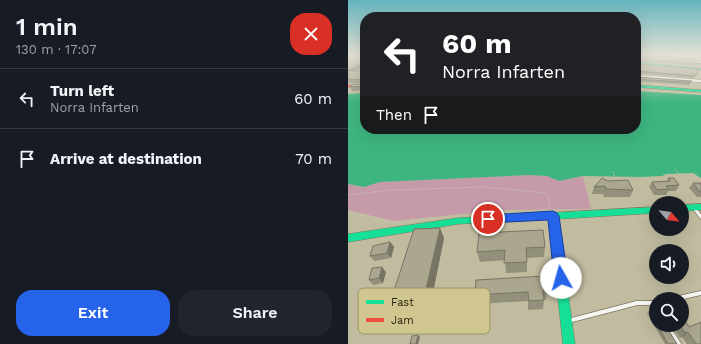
<!DOCTYPE html>
<html lang="en">
<head>
<meta charset="utf-8">
<style>
  :root { --surface:#171b24; --page:#20242c; --text:#f1f3f6; --muted:#9ea1a6; --line:#363941; --accent:#2563eb }
  body { margin:0; font-family:"Work Sans",sans-serif; background:var(--page); color:var(--text); height:100vh; display:flex; flex-direction:column; font-size:15px; white-space:nowrap }
  * { box-sizing:border-box; margin:0 }
  p { font-size:13px; color:var(--muted) }
  .icon { flex:none; width:22px; height:22px; fill:none; stroke:currentColor; stroke-width:2; stroke-linecap:round; stroke-linejoin:round }
  .map { position:relative; flex:1; overflow:hidden }
  .panel { display:flex; flex-direction:column; background:var(--surface); width:348px }
  .panel>* { flex:none }
  .top-card { position:absolute; left:12px; top:12px; width:281px; height:122px; border-radius:16px; box-shadow:0 4px 16px #0002; background:#202124; color:#fff; overflow:hidden }
  .needle { width:26px; rotate:119deg }
  .fabs { position:absolute; left:301px; top:196px; display:grid; gap:8px }
  .fabs a { display:grid; place-items:center; width:40px; height:40px; border-radius:50%; background:var(--surface); box-shadow:0 4px 16px #0002; font-size:20px }
  .pin { position:absolute; display:grid; place-items:center; width:34px; height:34px; color:#fff; margin:-17px; border:2px solid #fff; border-radius:50%; box-shadow:0 1px 4px #0007 }
  .me { position:absolute; width:44px; margin:-22px; rotate:353deg; stroke-linejoin:round; filter:drop-shadow(0 0 3px #0008) }
  .turn { display:flex; align-items:center; gap:14px; height:84px; padding:0 16px; font-size:18px }
  .turn .icon { width:52px; height:52px; stroke-width:2.5 }
  .turn b { display:block; font-size:28px; line-height:34px }
  .then { display:flex; align-items:center; height:38px; padding:0 16px; background:#0003; gap:8px; font-size:15px }
  .round { display:grid; place-items:center; flex:none; width:42px; height:42px; border-radius:16px; background:var(--page) }
  .head { display:flex; align-items:center; justify-content:space-between; height:68px; padding:0 16px }
  h1 { font-size:24px; font-weight:600; line-height:30px }
  .button { display:flex; gap:8px; margin-top:auto; padding:8px 16px }
  .button a { flex:1; height:46px; border-radius:16px; background:var(--accent); color:#fff; font-size:16px; font-weight:600; line-height:46px; text-align:center }
  .button a+a { background:var(--page); color:var(--text) }
  ul { padding:0; list-style:none }
  li { display:flex; align-items:center; gap:12px; height:60px; padding:0 16px; border-top:1px solid var(--line) }
  li div { flex:1 }
  li b { display:block; font-size:15px }
  li em { font-style:normal }
  main { display:flex; flex:1; min-height:0 }
  .map>svg:first-child { display:block }
  .green { fill:#c59aa9 }
  .water { fill:#3eb580 }
  .lines { fill:none; stroke-linecap:round; stroke-linejoin:round }
  .lane-far1-casing { stroke:#7c7861; stroke-width:4.5 }
  .lane-casing { stroke:#7c7861; stroke-width:5.5 }
  .street-casing { stroke:#7c7861; stroke-width:3.5 }
  .fast-casing { stroke:#7c7861; stroke-width:1 }
  .jam-casing { stroke:#7c7861; stroke-width:1 }
  .path { stroke:#c9c7be; stroke-width:1; stroke-dasharray:1.5 1.5; stroke-linecap:butt }
  .lane-far1 { stroke:#f6f5f1; stroke-width:3 }
  .lane { stroke:#f6f5f1; stroke-width:4 }
  .street { stroke:#f6f5f1; stroke-width:2.5 }
  .fast { fill:#16e098; fill-rule:evenodd }
  .jam { fill:#f24e42; fill-rule:evenodd }
  .wall { fill:#928f7b }
  .shaded-wall { fill:#777464 }
  .building { fill:#aaa68f; stroke:#777464 }
  .route { fill:#2563eb; stroke:#184099 }
  .key { fill:#d0c690; stroke:#9c9468; stroke-width:1 }
  .key-label { font-size:11px; fill:#231f09 }
</style>
</head>
<body>
<main>
<section class="panel">
<div class="head"><div><h1>1 min</h1><p>130 m · 17:07</p></div><a class="round" style="background:#d93025;color:#fff"><svg class="icon" aria-label="close" viewBox="0 0 24 24"><path d="M6 6l12 12M18 6L6 18"/></svg></a></div>
<ul>
<li><svg class="icon" aria-label="left" viewBox="0 0 24 24"><path d="M17 20v-9H6M10 6l-5 5 5 5"/></svg><div><b>Turn left</b><p>Norra Infarten</p></div><em>60 m</em></li>
<li><svg class="icon" aria-label="arrive" viewBox="0 0 24 24"><path d="M6 21V4h12l-3 4 3 4H6"/></svg><div><b>Arrive at destination</b></div><em>70 m</em></li>
</ul>
<div class="button"><a>Exit</a><a>Share</a></div>
</section>
<div class="map">
<svg width="353" height="344" viewBox="0 0 353 344">
  <rect width="100%" height="100%" fill="#c1bc9f"/>
  <polygon class="green" points="182,175 199,176 211,181 235,176 243,209 153,210 46,221 0,210 0,184 16,187 32,182"/>
  <polygon class="water" points="288,91 353,95 353,178 345,173 318,174 314,176 293,177 235,176 211,181 199,176 182,175 32,182 16,187 0,184 0,94 17,93 17,129 288,129"/>
  <g class="lines">
    <defs>
      <polyline id="lane-far1" points="347,209 353,217"/>
      <g id="lane">
        <polyline points="326,299 353,293"/>
        <polyline points="220,321 289,303 308,303"/>
        <polyline points="319,325 331,344"/>
      </g>
      <g id="street">
        <polyline points="318,55 348,58 353,64"/>
        <polyline points="288,76 353,81"/>
      </g>
      <g id="fast">
        <polygon points="288,62 353,68 353,70 288,64"/>
        <polygon points="288,85 353,90 353,92 288,87"/>
        <polygon points="353,204 353,210 334,211 334,205"/>
        <polygon points="308,207 308,213 210,219 227,344 215,344 201,219 110,224 0,242 0,234 110,218"/>
      </g>
      <rect id="jam" x="0" y="85" width="17" height="2"/>
    </defs>
    <use href="#lane-far1" class="lane-far1-casing"/>
    <use href="#lane" class="lane-casing"/>
    <use href="#street" class="street-casing"/>
    <use href="#fast" class="fast-casing"/>
    <use href="#jam" class="jam-casing"/>
    <g class="path">
      <polyline points="327,169 332,175"/>
      <polyline points="265,172 267,177"/>
      <polyline points="0,195 42,190 138,187 195,193 201,197 201,210"/>
      <polyline points="0,212 48,223"/>
      <polyline points="334,215 345,215"/>
      <polyline points="283,218 308,217"/>
      <polyline points="44,224 84,218"/>
    </g>
    <use href="#lane-far1" class="lane-far1"/>
    <use href="#lane" class="lane"/>
    <use href="#street" class="street"/>
    <use href="#fast" class="fast"/>
    <use href="#jam" class="jam"/>
  </g>
  <g class="wall">
    <polygon points="0,55 16,56 17,55 17,66 7,71 17,71 17,90 4,91 2,87 16,84 16,83 0,83"/>
    <polygon points="288,55 318,56 353,64 352,66 288,61"/>
    <polygon points="288,63 288,64 352,69 346,78 288,73"/>
    <polygon points="288,76 342,82 343,83 341,85 298,82 288,81"/>
    <polygon points="320,178 331,185 328,191 320,191 318,195 306,195 301,187 304,182 319,181"/>
    <polygon points="260,181 285,190 282,197 256,197 255,194 244,194 246,187"/>
    <polygon points="345,183 353,183 353,197 349,197 341,188"/>
    <polygon points="131,233 197,247 196,257 179,258 179,272 158,273 157,260 132,262 129,252"/>
    <polygon points="96,238 82,307 50,309 43,300"/>
    <polygon points="42,242 46,247 43,258 26,261 22,256"/>
    <polygon points="38,272 35,283 25,285 21,280"/>
    <polygon points="199,290 198,300 196,300 195,309 180,310 180,301 130,304 127,295"/>
    <polygon points="308,310 308,325 317,325 329,344 317,344 299,313 301,311"/>
    <polygon points="92,313 89,333 73,334 70,330"/>
    <polygon points="324,325 334,325 353,344 339,344 334,337 332,338"/>
  </g>
  <g class="shaded-wall">
    <polygon points="17,61 17,66 0,75 0,70"/>
    <polygon points="92,228 96,238 82,307 76,298"/>
    <polygon points="42,242 46,247 43,258 39,253"/>
    <polygon points="34,267 38,272 35,283 31,278"/>
    <polygon points="90,308 92,313 89,333 86,329"/>
    <polygon points="340,332 334,337 332,338 337,333"/>
    <polygon points="70,335 72,337 70,344 68,344"/>
  </g>
  <g class="building">
    <polygon points="0,55 16,56 17,55 17,61 0,70"/>
    <polygon points="288,55 317,55 318,56 347,59 353,64 289,59 288,59"/>
    <polygon points="288,62 288,64 352,69 347,76 289,71 288,72"/>
    <polygon points="0,71 17,71 17,86 2,87 5,84 16,84 15,80 0,79"/>
    <polygon points="288,76 288,77 344,81 342,82 299,80 288,78"/>
    <polygon points="254,178 260,181 280,180 285,190 258,189 257,186 246,187"/>
    <polygon points="320,178 326,178 331,185 318,186 321,189 309,190 304,182 322,181"/>
    <polygon points="345,183 353,183 353,192 352,192"/>
    <polygon points="92,228 76,298 43,300 66,229"/>
    <polygon points="195,230 197,247 178,248 179,262 156,263 157,250 129,252 131,233"/>
    <polygon points="42,242 39,253 22,256 25,246"/>
    <polygon points="34,267 31,278 21,280 24,268"/>
    <polygon points="197,276 199,290 195,290 196,300 181,301 180,292 127,295 128,280"/>
    <polygon points="308,310 308,323 301,311"/>
    <polygon points="334,316 341,327 353,322 353,344 348,344 340,332 337,333 332,325 334,325"/>
    <polygon points="309,325 317,325 329,344 320,344"/>
    <polygon points="70,335 68,344 62,344 64,336"/>
  </g>
  <linearGradient id="sky" x2="0" y2="1"><stop stop-color="#64b4be"/><stop offset="0.53" stop-color="#e3e1d4"/><stop offset="1" stop-color="#e3e1d4" stop-opacity="0"/></linearGradient>
  <rect width="353" height="103" fill="url(#sky)"/>
  <polygon class="route" points="205,211 209,213 211,216 220,278 218,282 213,284 208,282 206,278 200,220 140,223 136,222 135,219 136,216 140,215"/>
  <rect x="10" y="288" width="132" height="46" rx="6" class="key"/>
  <rect x="18" y="300" width="18" height="4" fill="#16e098"/>
  <rect x="18" y="318" width="18" height="4" fill="#f24e42"/>
  <g class="key-label">
    <text x="43" y="306">Fast</text>
    <text x="43" y="324">Jam</text>
  </g>
</svg>
<div class="fabs">
<a><svg class="needle" viewBox="-14 -14 28 28"><path d="M0-13l5 13h-10z" fill="#e53935"/><path d="M0 13l5-13h-10z" fill="#9ea1a6"/></svg></a>
<a><svg class="icon" aria-label="sound" viewBox="0 0 24 24"><path d="M4 9h4l5-4v14l-5-4H4zM17 9q2 3 0 6"/></svg></a>
<a><svg class="icon" aria-label="search" viewBox="0 0 24 24"><circle cx="10" cy="10" r="6"/><path d="M15 15l6 6"/></svg></a>
</div>
<div class="pin" style="left:140px;top:219px;background:#d93025"><svg class="icon" aria-label="arrive" viewBox="0 0 24 24"><path d="M6 21V4h12l-3 4 3 4H6"/></svg></div>
<svg class="me" style="left:213px;top:278px" viewBox="-20 -20 40 40"><circle r="19" fill="#fff"/><path d="M0-13L10 11 0 6-10 11z" fill="#2563eb"/></svg>
<div class="top-card">
<div class="turn"><svg class="icon" aria-label="left" viewBox="0 0 24 24"><path d="M17 20v-9H6M10 6l-5 5 5 5"/></svg><div><b>60 m</b>Norra Infarten</div></div>
<div class="then">Then<svg class="icon" aria-label="arrive" viewBox="0 0 24 24"><path d="M6 21V4h12l-3 4 3 4H6"/></svg></div>
</div>
</div>
</main>
</body>
</html>
